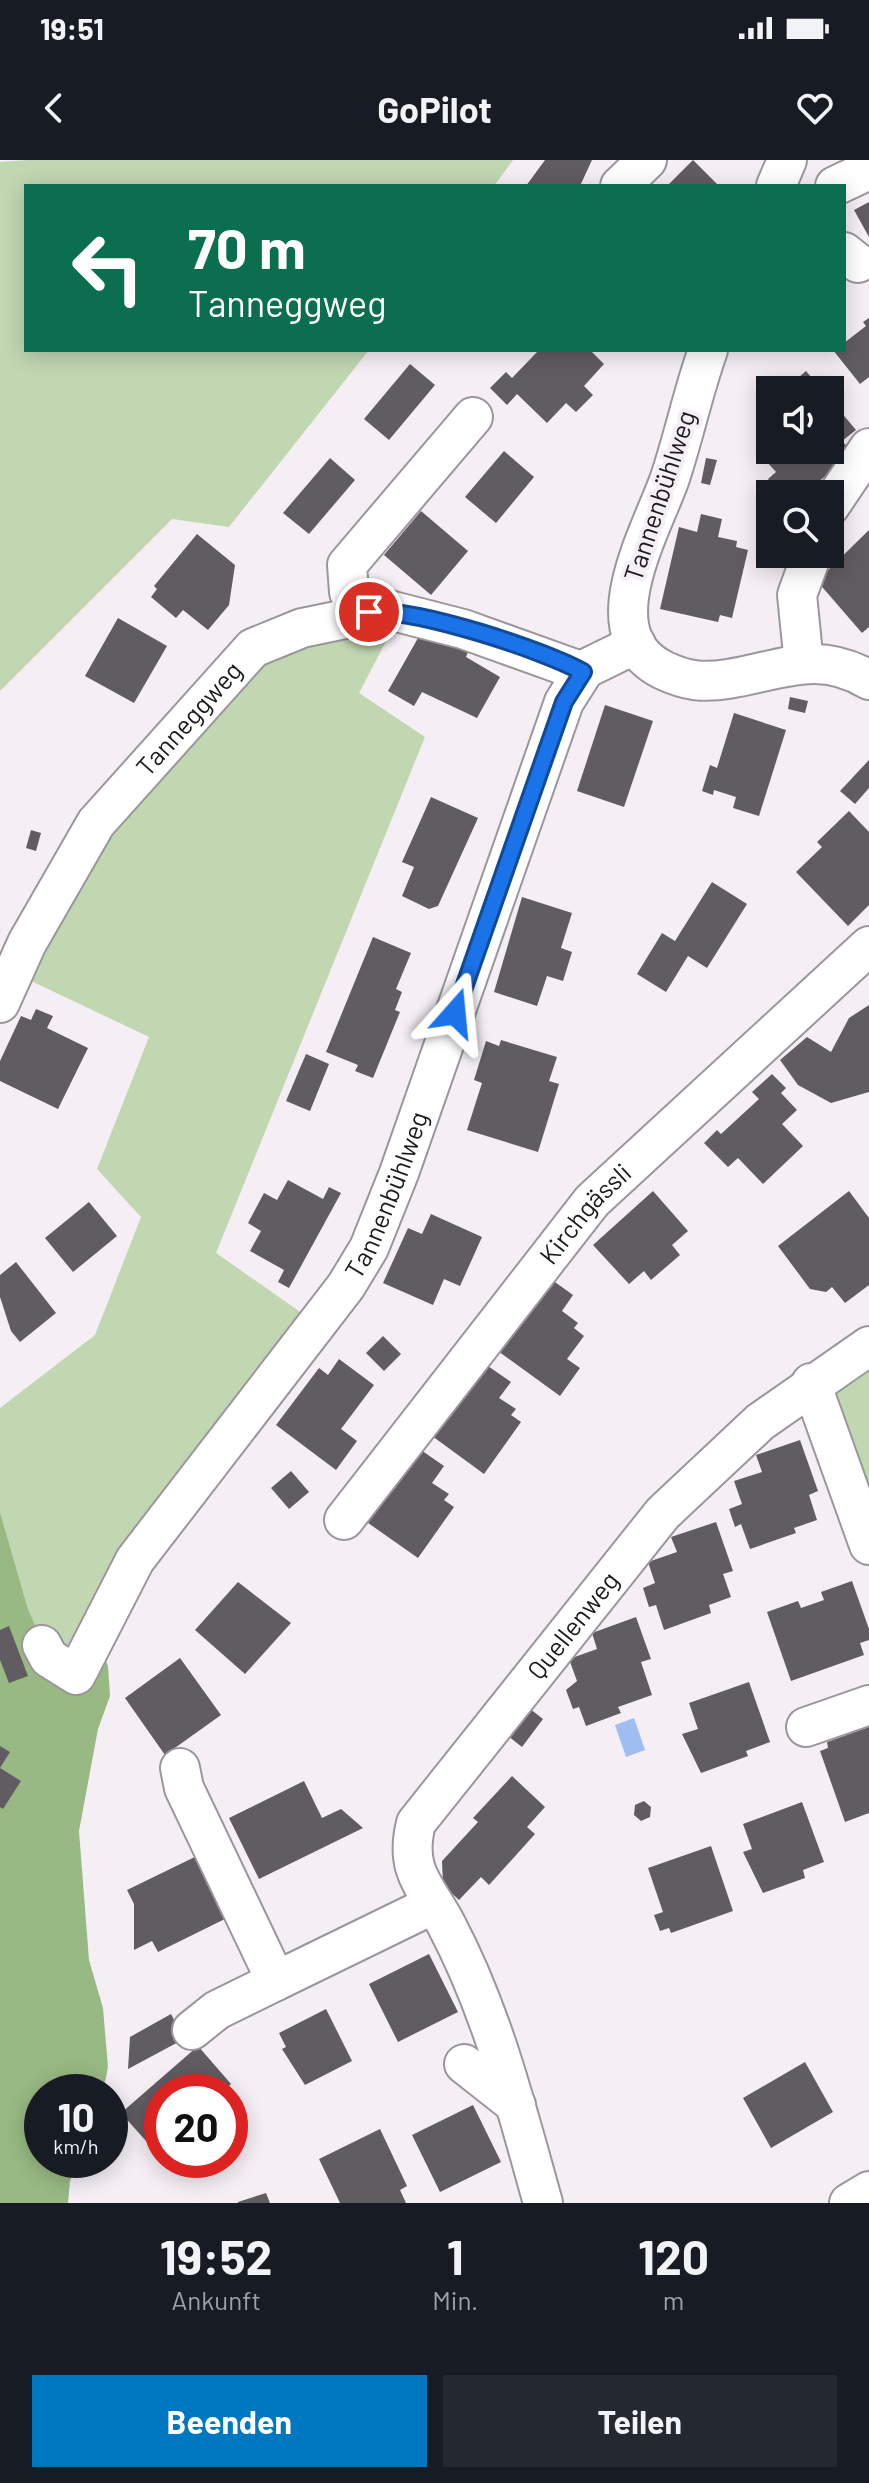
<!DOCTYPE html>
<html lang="de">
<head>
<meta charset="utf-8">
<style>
  :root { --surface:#171b24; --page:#242831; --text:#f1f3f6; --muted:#9ea1a6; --accent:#0078c1 }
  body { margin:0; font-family:Barlow,sans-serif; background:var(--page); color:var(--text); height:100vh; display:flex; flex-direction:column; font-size:30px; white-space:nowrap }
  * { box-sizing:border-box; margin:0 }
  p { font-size:26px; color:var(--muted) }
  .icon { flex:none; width:44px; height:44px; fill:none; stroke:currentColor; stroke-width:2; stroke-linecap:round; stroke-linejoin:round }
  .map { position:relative; height:2043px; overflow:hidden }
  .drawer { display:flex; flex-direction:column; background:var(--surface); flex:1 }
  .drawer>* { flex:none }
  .banner { position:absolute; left:24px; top:24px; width:822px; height:168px; border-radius:0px; box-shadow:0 4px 20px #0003; background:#0b6e4f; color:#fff; overflow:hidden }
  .fabs { position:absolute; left:756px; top:216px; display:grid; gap:16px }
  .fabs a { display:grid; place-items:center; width:88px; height:88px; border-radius:0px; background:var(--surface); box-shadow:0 4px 20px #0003; font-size:40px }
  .speed { position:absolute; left:24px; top:1914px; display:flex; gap:16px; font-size:40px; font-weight:700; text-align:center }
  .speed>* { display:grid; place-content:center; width:104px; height:104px; border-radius:50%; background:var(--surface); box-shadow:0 4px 20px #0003; line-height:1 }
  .speed small { font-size:20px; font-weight:400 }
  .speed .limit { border:12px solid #d22; background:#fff; color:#111 }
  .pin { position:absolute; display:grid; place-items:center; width:68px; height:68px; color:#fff; margin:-34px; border:4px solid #fff; border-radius:50%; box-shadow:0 2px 8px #0007 }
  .me { position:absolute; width:88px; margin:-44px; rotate:18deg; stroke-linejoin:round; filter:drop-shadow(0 0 6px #0008) }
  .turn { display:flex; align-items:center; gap:28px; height:168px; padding:0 32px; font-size:36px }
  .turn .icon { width:104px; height:104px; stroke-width:2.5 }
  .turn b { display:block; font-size:56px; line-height:68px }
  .eta { display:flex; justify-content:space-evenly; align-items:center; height:136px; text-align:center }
  .eta b { font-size:48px; font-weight:700; line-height:56px }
  .cta { display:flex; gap:16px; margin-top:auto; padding:16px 32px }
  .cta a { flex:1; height:92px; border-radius:0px; background:var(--accent); color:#fff; font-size:32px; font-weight:700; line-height:92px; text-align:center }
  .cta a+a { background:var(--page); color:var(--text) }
  .status { display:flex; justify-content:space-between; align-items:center; height:56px; padding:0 40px; background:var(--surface); direction:ltr }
  .status svg { height:22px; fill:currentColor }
  header { display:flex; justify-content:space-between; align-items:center; height:104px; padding:0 32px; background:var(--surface); font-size:36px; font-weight:700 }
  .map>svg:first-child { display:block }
  .green { fill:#c0d7b2 }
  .forest { fill:#98b983 }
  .water { fill:#9fbdf3 }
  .building { fill:#615c62 }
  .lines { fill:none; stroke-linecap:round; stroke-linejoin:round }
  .minor-casing { stroke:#9b969c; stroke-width:42 }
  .minor { stroke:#fff; stroke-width:38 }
  .route-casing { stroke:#114b97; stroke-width:20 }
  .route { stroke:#1a73e8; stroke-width:14 }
  .labels { text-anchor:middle; stroke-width:8; stroke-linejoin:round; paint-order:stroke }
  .street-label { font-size:26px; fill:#1d1b1d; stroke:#f5eff5 }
</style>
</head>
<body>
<div class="status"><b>19:51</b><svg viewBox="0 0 49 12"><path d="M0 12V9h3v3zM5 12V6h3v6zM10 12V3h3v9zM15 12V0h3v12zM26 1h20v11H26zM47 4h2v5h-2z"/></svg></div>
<header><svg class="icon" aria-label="back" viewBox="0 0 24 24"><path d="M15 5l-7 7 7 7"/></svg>GoPilot<svg class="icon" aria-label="heart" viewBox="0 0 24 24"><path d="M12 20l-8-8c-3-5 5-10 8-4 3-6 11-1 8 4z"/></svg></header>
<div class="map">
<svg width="869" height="2043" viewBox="0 0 869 2043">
  <rect width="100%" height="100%" fill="#f5eff5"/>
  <g class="green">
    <polygon points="28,0 513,0 494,26 26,26 26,190 369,190 229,367 172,359 0,531 0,2"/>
    <polygon points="392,470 359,533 425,577 216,1093 316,1163 76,1515 42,1485 28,1449 0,1352 0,1248 95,1175 141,1057 97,1009 149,877 27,819 127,640 268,494"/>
    <polygon points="869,1186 869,1333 811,1223"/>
  </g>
  <polygon class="forest" points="0,1352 28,1449 49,1498 96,1478 108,1506 110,1536 98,1569 79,1671 89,1800 103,1848 108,1907 103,1932 42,1932 42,2000 80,2000 70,2021 68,2043 0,2043"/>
  <polygon class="water" points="634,1558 645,1590 626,1597 615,1565"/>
  <g class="building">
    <polygon points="545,0 592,0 580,26 526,26"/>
    <polygon points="693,0 719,26 667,26"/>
    <polygon points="869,42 869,77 854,50"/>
    <polygon points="869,158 869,217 860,224 833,190 844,190 844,183 866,166 863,162"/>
    <polygon points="539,190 590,190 604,204 584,226 593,235 576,252 566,243 547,263 517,234 507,245 490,228 506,212 512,218"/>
    <polygon points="410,204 435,225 389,280 364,259"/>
    <polygon points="806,211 822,230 784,230"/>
    <polygon points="830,239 856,270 842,281 853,293 817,323 824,331 821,334 781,334 768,319 776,312 767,302 781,290 830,290"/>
    <polygon points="770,242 770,279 763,270 767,267 756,254"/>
    <polygon points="504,291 534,317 496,363 465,337"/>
    <polygon points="330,298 355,320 309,374 283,353"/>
    <polygon points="706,298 717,300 710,325 701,323"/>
    <polygon points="421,351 468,391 431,435 384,395"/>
    <polygon points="701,354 722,359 718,377 737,381 736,387 748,390 732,458 720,455 718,462 660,449 679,367 697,372"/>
    <polygon points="869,370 869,467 862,473 817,421"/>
    <polygon points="197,374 235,405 229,445 208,470 183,450 176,458 151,437 157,429 154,426"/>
    <polygon points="118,458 167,486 134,543 85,516"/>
    <polygon points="422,471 468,492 466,497 500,517 477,558 422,532 414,546 388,531"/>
    <polygon points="790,537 808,541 805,553 788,549"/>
    <polygon points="605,545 653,561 624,647 577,631"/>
    <polygon points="734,553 786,570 759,656 733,648 736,637 714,630 713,635 702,631 710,605 717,608"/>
    <polygon points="869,600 869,628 855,644 840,631"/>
    <polygon points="431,637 478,658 438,746 429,749 402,736 414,707 402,702"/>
    <polygon points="849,651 869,672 869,745 848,766 796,712 822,687 817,682"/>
    <polygon points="31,670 41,673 36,691 26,688"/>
    <polygon points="712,722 747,744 707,808 688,796 666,832 637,814 662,773 675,781"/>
    <polygon points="522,737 572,753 561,788 572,792 563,821 547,816 537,846 494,832"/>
    <polygon points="373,777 411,793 396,829 402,832 395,850 400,852 373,918 355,911 358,905 326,892"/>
    <polygon points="869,845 869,932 831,943 798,925 780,900 807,877 831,892 849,858"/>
    <polygon points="36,849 53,856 47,868 88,888 58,949 0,921 0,901 21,856 31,860"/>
    <polygon points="501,880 557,897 549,921 559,924 538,992 467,970 482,923 474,920 486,881 499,886"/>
    <polygon points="306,894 329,904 310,951 286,941"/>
    <polygon points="772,914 786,928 781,933 797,950 782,964 803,986 763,1024 738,998 728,1007 704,983 717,970 721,974 759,939 752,932"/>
    <polygon points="288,1020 323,1039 329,1027 341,1033 289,1128 278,1122 284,1110 250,1091 261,1071 248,1063 264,1033 277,1040"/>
    <polygon points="653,1031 688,1071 672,1085 680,1095 651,1120 644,1111 629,1124 593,1085"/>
    <polygon points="849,1031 869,1058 869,1125 845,1143 832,1127 826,1132 810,1129 778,1086"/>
    <polygon points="89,1042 117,1076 73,1112 45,1078"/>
    <polygon points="431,1054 482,1077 460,1126 444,1119 433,1145 383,1123 408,1068 422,1074"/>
    <polygon points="16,1102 56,1153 20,1182 11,1171 0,1137 0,1115"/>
    <polygon points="548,1117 573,1135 562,1151 578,1163 574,1168 584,1176 567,1199 580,1208 560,1236 491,1186"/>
    <polygon points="383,1176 401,1194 384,1211 366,1193"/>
    <polygon points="339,1199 374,1225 341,1269 357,1281 336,1310 276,1265 319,1208 328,1215"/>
    <polygon points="485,1204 511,1222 499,1238 516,1249 511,1255 521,1262 484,1314 428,1273"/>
    <polygon points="800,1280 818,1331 809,1335 817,1360 794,1368 796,1373 750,1389 741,1364 735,1367 729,1349 742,1344 734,1321 762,1312 756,1295"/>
    <polygon points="418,1288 444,1306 432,1323 449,1334 444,1340 454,1347 418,1398 361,1358"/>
    <polygon points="291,1311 309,1332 289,1349 271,1328"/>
    <polygon points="716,1362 733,1411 723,1414 731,1437 709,1445 711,1453 664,1470 656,1445 649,1447 643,1428 655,1423 648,1402 677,1392 671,1377"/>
    <polygon points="852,1421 869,1469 869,1480 860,1483 864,1495 791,1521 767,1452 798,1441 801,1448 824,1440 821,1432"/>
    <polygon points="238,1422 291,1463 245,1514 195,1470"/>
    <polygon points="636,1457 651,1499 641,1502 652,1535 618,1547 621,1553 586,1566 579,1547 573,1549 566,1530 577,1521 569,1499 597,1489 592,1473"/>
    <polygon points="9,1466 28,1516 9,1523 0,1500 0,1470"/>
    <polygon points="180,1498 221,1555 165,1595 125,1538"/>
    <polygon points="749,1522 770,1582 746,1591 748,1596 701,1613 682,1574 698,1569 689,1543"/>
    <polygon points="525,1545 543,1559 522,1587 504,1573"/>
    <polygon points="869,1567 869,1653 845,1662 820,1591 828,1588 827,1582"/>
    <polygon points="0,1586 10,1592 0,1608 21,1621 3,1649 0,1647"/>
    <polygon points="512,1616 545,1647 527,1667 535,1674 489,1725 481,1717 459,1740 443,1725 442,1701 478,1662 473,1658"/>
    <polygon points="304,1621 322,1658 341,1649 363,1668 259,1719 229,1658"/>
    <polygon points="644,1641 651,1647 650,1657 641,1661 634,1655 635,1645"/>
    <polygon points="802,1642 824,1702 803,1710 805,1718 763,1733 743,1692 752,1689 743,1664"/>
    <polygon points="711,1686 733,1751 671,1773 669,1768 660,1771 654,1755 663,1752 648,1708"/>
    <polygon points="203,1693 233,1755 158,1792 152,1781 134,1790 134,1744 127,1730"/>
    <polygon points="429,1794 458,1852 398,1882 369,1824"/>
    <polygon points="326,1849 352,1901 305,1925 282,1889 286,1887 279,1873"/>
    <polygon points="171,1854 184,1879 128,1909 130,1877"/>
    <polygon points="198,1886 231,1924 228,1927 235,1935 230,1940 230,1932 162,1932 162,1986 155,1991 121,1953"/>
    <polygon points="805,1902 833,1952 771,1988 743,1938"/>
    <polygon points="473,1945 501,2002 440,2032 412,1975"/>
    <polygon points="380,1969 407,2026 400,2030 406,2043 340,2043 319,1999"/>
    <polygon points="266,2033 270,2043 238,2043 238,2042"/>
  </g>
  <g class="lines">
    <defs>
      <g id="minor">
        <polyline points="620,26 647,0"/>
        <polyline points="776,26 787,0"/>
        <polyline points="835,26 869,10"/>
        <polyline points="844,92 858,103"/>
        <path d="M708 190C693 232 684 276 670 318 651 372 590 474 663 510 686 521 703 523 728 519 779 511 818 489 869 520"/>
        <polyline points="830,346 869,288"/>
        <polyline points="389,450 349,432 347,405 473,257"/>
        <polyline points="804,504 797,435 812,394"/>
        <path id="s1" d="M0 843 27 783 96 663 253 488 302 468 389 450 463 469 583 512"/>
        <polyline points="811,1223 869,1385"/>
        <path id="s2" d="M344 1360 592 1041 869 786"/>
        <path id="s3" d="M42 1485 49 1498 76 1515 135 1400 346 1126 369 1088 399 1013 564 542 585 509 636 484"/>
        <polyline points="806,1567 869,1545"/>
        <polyline points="180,1608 184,1628 276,1821 434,1744"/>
        <polyline points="192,1870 217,1850 276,1821"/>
        <polyline points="464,1904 516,1945"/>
        <path id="s4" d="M543 2043C516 1947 493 1853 446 1764 425 1725 404 1711 416 1663L663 1353 760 1262 869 1186"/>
        <polyline points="849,2043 869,2031"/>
      </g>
    </defs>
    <use href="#minor" class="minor-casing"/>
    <use href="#minor" class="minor"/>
  </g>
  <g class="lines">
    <defs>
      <path id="route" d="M369 452C415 448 541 489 583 512L564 542 455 853"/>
    </defs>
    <use href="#route" class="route-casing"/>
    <use href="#route" class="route"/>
  </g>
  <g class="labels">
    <g class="street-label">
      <text transform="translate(660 336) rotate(-72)" y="9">Tannenbühlweg</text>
      <text dy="9" stroke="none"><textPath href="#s1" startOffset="344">Tanneggweg</textPath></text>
      <text dy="9" stroke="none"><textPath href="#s3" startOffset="622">Tannenbühlweg</textPath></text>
      <text dy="9" stroke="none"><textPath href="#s2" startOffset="390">Kirchgässli</textPath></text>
      <text dy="9" stroke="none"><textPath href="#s4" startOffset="658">Quellenweg</textPath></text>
    </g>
  </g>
</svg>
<div class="fabs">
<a><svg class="icon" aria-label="sound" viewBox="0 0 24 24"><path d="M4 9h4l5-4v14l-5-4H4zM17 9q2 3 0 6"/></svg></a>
<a><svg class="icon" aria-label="search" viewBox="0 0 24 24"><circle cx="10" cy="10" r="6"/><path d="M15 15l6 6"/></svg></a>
</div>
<div class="speed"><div>10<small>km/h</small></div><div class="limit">20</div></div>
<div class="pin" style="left:369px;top:452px;background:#d93025"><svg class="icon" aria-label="arrive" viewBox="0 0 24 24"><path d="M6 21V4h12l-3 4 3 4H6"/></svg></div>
<svg class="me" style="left:455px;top:853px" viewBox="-20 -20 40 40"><path d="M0-17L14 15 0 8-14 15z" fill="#1a73e8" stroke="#fff" stroke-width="4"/></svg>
<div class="banner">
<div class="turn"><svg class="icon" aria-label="left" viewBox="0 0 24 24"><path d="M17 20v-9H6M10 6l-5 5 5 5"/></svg><div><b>70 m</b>Tanneggweg</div></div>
</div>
</div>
<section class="drawer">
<div class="eta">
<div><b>19:52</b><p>Ankunft</p></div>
<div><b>1</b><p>Min.</p></div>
<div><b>120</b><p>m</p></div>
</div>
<div class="cta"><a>Beenden</a><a>Teilen</a></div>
</section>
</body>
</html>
